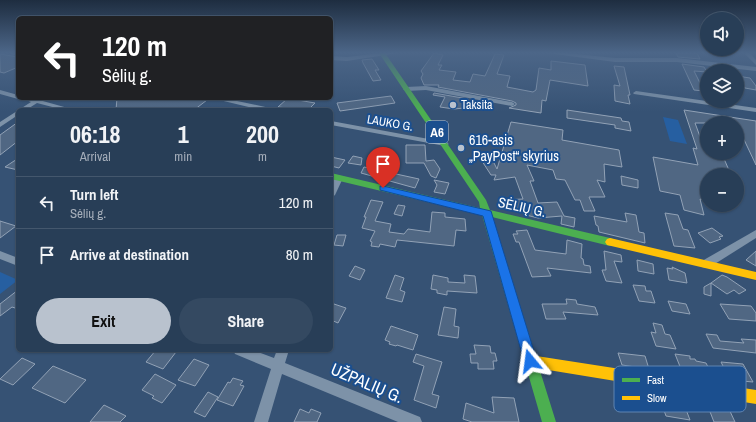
<!DOCTYPE html>
<html lang="en">
<head>
<meta charset="utf-8">
<style>
  :root { --surface:#283e57; --page:#344961; --text:#f1f3f6; --muted:#a5aeba; --line:#44576d; --accent:#b9c2ce }
  body { margin:0; font-family:"Archivo Narrow",sans-serif; background:var(--page); color:var(--text); height:100vh; display:flex; flex-direction:column; font-size:15px; white-space:nowrap }
  * { box-sizing:border-box; margin:0 }
  p { font-size:13px; color:var(--muted) }
  .icon { flex:none; width:22px; height:22px; fill:none; stroke:currentColor; stroke-width:2; stroke-linecap:round; stroke-linejoin:round }
  .map { position:relative; flex:1; overflow:hidden }
  .side { position:absolute; left:16px; top:108px; width:317px; height:244px; display:flex; flex-direction:column; background:var(--surface); border-radius:6px; box-shadow:0 1px 3px #0004,0 0 0 1px var(--line) }
  .side>* { flex:none }
  .hud { position:absolute; left:16px; top:16px; width:317px; height:84px; border-radius:6px; box-shadow:0 1px 3px #0004,0 0 0 1px var(--line); background:#202124; color:#fff; overflow:hidden }
  .buttons { position:absolute; left:700px; top:12px; display:grid; gap:8px }
  .buttons a { display:grid; place-items:center; width:44px; height:44px; border-radius:50%; background:var(--surface); box-shadow:0 1px 3px #0004,0 0 0 1px var(--line); font-size:20px }
  .pin { position:absolute; display:grid; place-items:center; width:34px; height:34px; color:#fff; margin:-41px -17px; border-radius:50% 50% 50% 0; rotate:-45deg; box-shadow:0 0 4px #0007 }
  .pin .icon { rotate:45deg }
  .me { position:absolute; width:44px; margin:-22px; rotate:344deg; stroke-linejoin:round; filter:drop-shadow(0 0 3px #0008) }
  .turn { display:flex; align-items:center; gap:14px; height:84px; padding:0 20px; font-size:18px }
  .turn .icon { width:52px; height:52px; stroke-width:2.5 }
  .turn b { display:block; font-size:28px; line-height:34px }
  .eta { display:flex; justify-content:space-evenly; align-items:center; height:68px; text-align:center }
  .eta b { font-size:24px; font-weight:700; line-height:28px }
  .button { display:flex; gap:8px; margin-top:auto; padding:8px 20px }
  .button a { flex:1; height:46px; border-radius:24px; background:var(--accent); color:#111; font-size:16px; font-weight:700; line-height:46px; text-align:center }
  .button a+a { background:var(--page); color:var(--text) }
  ul { padding:0; list-style:none }
  li { display:flex; align-items:center; gap:12px; height:52px; padding:0 20px; border-top:1px solid var(--line) }
  li div { flex:1 }
  li b { display:block; font-size:15px }
  li em { font-style:normal }
  .map>svg:first-child { display:block }
  .green { fill:#265fa1 }
  .building { fill:#506783; stroke:#92a2b6 }
  .lines { fill:none; stroke-linecap:round; stroke-linejoin:round }
  .street { fill:#7d92a8; fill-rule:evenodd }
  .fast { fill:#4caf50; fill-rule:evenodd }
  .slow { fill:#ffc107; fill-rule:evenodd }
  .route { fill:#1a73e8; stroke:#114b97 }
  .poi-dot { fill:#b9c2ce; stroke:#1b4f8f; stroke-width:1.5 }
  .labels { text-anchor:middle; stroke-width:4; stroke-linejoin:round; paint-order:stroke }
  .far-poi-label { font-size:12px; fill:#fff; stroke:#1b4f8f; text-anchor:start }
  .far-street-label { font-size:12px; fill:#fff; stroke:#1b4f8f }
  .shield { fill:#1b4f8f; stroke:#bbcadd; stroke-width:1 }
  .shield-label { font-size:13px; font-weight:bold; fill:#fff }
  .poi-label { font-size:14px; fill:#fff; stroke:#1b4f8f; text-anchor:start }
  .street-label { font-size:14px; fill:#fff; stroke:#1b4f8f }
  .near-street-label { font-size:17px; fill:#fff; stroke:#1b4f8f }
  .key { fill:#1b4f8f; stroke:#5f84b1; stroke-width:1 }
  .key-label { font-size:11px; fill:#fff }
</style>
</head>
<body>
<div class="map">
<svg width="756" height="422" viewBox="0 0 756 422">
  <rect width="100%" height="100%" fill="#365274"/>
  <g class="green">
    <polygon points="663,117 678,120 687,144 670,141"/>
    <polygon points="0,272 18,280 0,294"/>
  </g>
  <g class="building">
    <polygon points="434,53 443,55 438,65 442,65 439,70 456,72 453,80 470,82 473,74 485,76 495,54 504,55 497,74 510,76 507,87 533,92 536,90 539,68 551,70 551,61 585,65 588,86 550,80 546,101 542,100 541,113 509,108 516,105 516,103 512,101 438,87 439,85 424,85 421,78 423,74 421,71"/>
    <polygon points="676,53 697,53 700,59 678,57"/>
    <polygon points="0,54 18,57 18,67 4,73 0,72"/>
    <polygon points="372,59 379,70 375,70 381,80 373,81 363,63 362,60"/>
    <polygon points="682,64 704,67 707,72 694,71 704,91 694,90"/>
    <polygon points="614,66 624,67 630,95 628,95 630,104 615,101 614,85 620,86"/>
    <polygon points="737,76 750,78 756,86 756,90 745,88"/>
    <polygon points="434,93 468,99 464,108 454,109 440,107 445,97 433,95"/>
    <polygon points="391,96 395,103 340,111 337,103"/>
    <polygon points="117,98 196,98 207,100 194,110 116,110"/>
    <polygon points="288,98 299,98 298,100 315,103 308,110 278,107"/>
    <polygon points="567,110 621,118 622,121 629,122 631,131 615,128 615,125 567,118"/>
    <polygon points="684,110 756,121 756,165 739,129 737,129 737,123 695,123 705,150 707,153 722,154 731,175 707,175 707,200 700,199 704,215 684,210 680,195 660,191 653,157 698,165 693,148 697,149"/>
    <polygon points="18,122 18,141 0,155 0,135"/>
    <polygon points="511,122 563,130 562,140 619,150 622,167 604,164 605,182 597,180 605,197 589,197 595,211 584,211 580,200 575,200 565,180 556,179 553,170 527,165 534,181 530,181 538,203 557,202 564,216 575,218 574,227 561,224 562,216 538,218 526,215 527,209 507,209 503,200 523,199 515,177 494,180 496,175 491,175 480,158 491,157 497,169"/>
    <polygon points="406,145 425,145 426,161 434,160 440,169 436,178 431,176 424,163 406,163"/>
    <polygon points="353,156 362,158 361,165 348,163"/>
    <polygon points="331,157 345,160 339,168 331,166"/>
    <polygon points="18,159 18,170 5,167 14,161"/>
    <polygon points="364,167 419,179 415,188 361,173"/>
    <polygon points="621,176 638,180 638,188 622,185"/>
    <polygon points="434,180 449,183 445,194 434,192 437,185"/>
    <polygon points="371,200 383,202 375,221 391,224 389,232 404,234 408,229 430,232 432,212 445,213 445,217 465,219 466,231 456,230 454,246 397,240 395,247 380,244 379,247 371,246 372,242 370,241 375,231 362,228 366,217 364,217"/>
    <polygon points="398,205 405,206 402,216 394,214"/>
    <polygon points="625,213 636,215 639,232 644,233 645,243 599,232 598,226 596,225 594,216 627,222"/>
    <polygon points="665,213 678,215 683,229 688,230 695,248 674,246"/>
    <polygon points="0,221 16,226 0,238"/>
    <polygon points="712,228 723,236 719,237 721,239 710,243 698,233"/>
    <polygon points="527,230 535,250 566,254 567,240 582,244 581,258 583,259 584,265 590,266 591,273 547,268 551,276 532,277 519,242 516,242 513,234 518,234 516,231"/>
    <polygon points="337,235 346,235 343,246 334,245"/>
    <polygon points="604,251 621,255 622,262 614,261 622,283 606,281 602,270 606,270"/>
    <polygon points="756,251 756,266 746,260"/>
    <polygon points="637,260 653,264 654,274 638,271"/>
    <polygon points="355,266 365,270 360,280 349,276"/>
    <polygon points="672,267 685,273 687,283 669,280 667,268 673,269"/>
    <polygon points="395,275 404,278 400,290 405,292 402,302 386,298"/>
    <polygon points="433,275 448,278 448,282 465,283 464,275 475,276 477,293 447,291 447,295 437,293 437,290 431,289"/>
    <polygon points="722,275 727,277 746,290 739,294 734,290 727,294 711,283"/>
    <polygon points="711,283 711,296 704,294 704,287"/>
    <polygon points="633,285 645,286 646,291 651,291 655,303 639,301"/>
    <polygon points="18,290 18,309 12,307 0,316 0,304"/>
    <polygon points="566,299 576,300 577,304 595,307 598,315 563,312 566,319 546,319 542,304 567,304"/>
    <polygon points="668,301 686,304 690,314 672,311"/>
    <polygon points="331,303 346,308 338,323 331,320"/>
    <polygon points="720,304 751,306 756,313 756,321 729,319"/>
    <polygon points="444,307 456,309 454,326 459,327 458,338 438,335"/>
    <polygon points="653,323 662,325 665,334 670,335 676,349 656,346 651,332 656,333"/>
    <polygon points="391,326 418,335 413,350 397,345 396,346 389,344 390,342 385,340"/>
    <polygon points="706,334 717,335 720,341 744,343 741,339 756,340 756,353 713,348"/>
    <polygon points="474,345 490,346 491,353 495,353 497,361 493,361 494,369 478,369 478,363 471,363 470,354 476,354"/>
    <polygon points="156,350 171,350 176,352 163,369 146,362"/>
    <polygon points="618,353 645,356 649,369 622,365"/>
    <polygon points="416,354 442,362 432,394 439,396 436,408 414,400 424,366 413,362"/>
    <polygon points="675,354 690,356 690,359 695,359 696,361 706,363 714,379 683,374"/>
    <polygon points="22,358 35,364 13,385 0,379"/>
    <polygon points="194,359 209,365 195,386 178,380"/>
    <polygon points="721,362 743,364 753,382 730,380"/>
    <polygon points="53,366 86,380 65,403 32,388"/>
    <polygon points="155,374 176,385 162,403 152,398 154,396 142,390"/>
    <polygon points="233,378 243,381 240,385 244,386 233,406 217,400 228,382 230,383"/>
    <polygon points="208,392 218,397 205,417 194,412"/>
    <polygon points="659,396 682,399 690,420 666,416"/>
    <polygon points="492,397 514,398 519,422 472,422 463,419 466,403 494,413"/>
    <polygon points="707,404 728,407 735,422 714,422"/>
    <polygon points="104,405 126,416 120,422 90,422"/>
    <polygon points="300,409 309,413 311,409 321,413 317,422 294,422"/>
  </g>
  <g class="lines">
    <g class="street">
      <polygon points="10,53 18,53 18,56 11,54"/>
      <polygon points="381,53 398,53 347,61 331,60 331,56 347,57"/>
      <polygon points="547,53 566,53 615,58 677,58 756,67 756,71 677,62 615,62"/>
      <polygon points="744,53 750,53 756,60 756,65"/>
      <polygon points="426,86 512,102 515,104 512,106 426,90 406,91 403,89 406,87"/>
      <polygon points="0,90 18,95 18,98 20,98 18,99 0,94"/>
      <polygon points="636,91 756,108 756,112 634,94 633,93"/>
      <polygon points="21,98 32,98 75,110 64,110 37,103 26,110 18,110 18,115 0,127 0,122 31,102"/>
      <polygon points="211,98 223,98 270,108 273,110 261,110"/>
      <polygon points="331,121 445,142 449,144 445,146 331,125"/>
      <polygon points="339,175 343,178 335,195 331,198 331,186 336,176"/>
      <polygon points="756,230 756,238 710,267 706,268 702,267 701,264 702,261"/>
      <polygon points="0,251 18,258 18,266 0,259"/>
      <polygon points="233,350 253,350 274,358 277,350 289,350 285,363 420,417 422,422 398,422 282,374 268,422 254,422 271,369 235,354"/>
    </g>
    <polygon class="fast" points="379,53 385,53 486,200 490,210 610,238 613,239 615,242 613,245 610,246 492,217 556,422 542,422 482,215 331,179 331,173 480,208 479,202"/>
    <g class="slow">
      <polygon points="610,238 756,272 756,280 607,245 605,242 607,239"/>
      <polygon points="530,355 756,390 756,404 530,367 526,365 524,361 526,357"/>
    </g>
  </g>
  <linearGradient id="sky" x2="0" y2="1"><stop stop-color="#1e2d40"/><stop offset="0.47" stop-color="#4c6688"/><stop offset="1" stop-color="#4c6688" stop-opacity="0"/></linearGradient>
  <rect width="756" height="112" fill="url(#sky)"/>
  <polygon class="route" points="380,186 383,186 491,211 537,361 535,365 530,367 526,365 524,361 483,216 380,190"/>
  <g class="poi-dot">
    <circle cx="453" cy="105" r="4"/>
    <circle cx="461" cy="148" r="4"/>
  </g>
  <g class="labels">
    <g class="far-poi-label">
      <text x="461" y="109">Taksita</text>
    </g>
    <g class="far-street-label">
      <text transform="translate(390 123) rotate(10)" y="4">LAUKO G.</text>
    </g>
    <rect class="shield" x="426" y="121" width="22" height="22" rx="3"/>
    <g class="shield-label">
      <text x="437" y="137">A6</text>
    </g>
    <g class="poi-label">
      <text x="469" y="145">616-asis<tspan x="469" dy="16">„PayPost“ skyrius</tspan></text>
    </g>
    <g class="street-label">
      <text transform="translate(522 207) rotate(13)" y="5">SĖLIŲ G.</text>
    </g>
    <g class="near-street-label">
      <text transform="translate(367 383) rotate(23)" y="6">UŽPALIŲ G.</text>
    </g>
  </g>
  <rect x="614" y="366" width="132" height="46" rx="6" class="key"/>
  <rect x="622" y="378" width="18" height="4" fill="#4caf50"/>
  <rect x="622" y="396" width="18" height="4" fill="#ffc107"/>
  <g class="key-label">
    <text x="647" y="384">Fast</text>
    <text x="647" y="402">Slow</text>
  </g>
</svg>
<div class="buttons">
<a><svg class="icon" aria-label="sound" viewBox="0 0 24 24"><path d="M4 9h4l5-4v14l-5-4H4zM17 9q2 3 0 6"/></svg></a>
<a><svg class="icon" aria-label="layers" viewBox="0 0 24 24"><path d="M12 4l9 5-9 5-9-5zM3 14l9 5 9-5"/></svg></a>
<a>+</a>
<a>−</a>
</div>
<div class="pin" style="left:383px;top:188px;background:#d93025"><svg class="icon" aria-label="arrive" viewBox="0 0 24 24"><path d="M6 21V4h12l-3 4 3 4H6"/></svg></div>
<svg class="me" style="left:530px;top:361px" viewBox="-20 -20 40 40"><path d="M0-17L14 15 0 8-14 15z" fill="#1a73e8" stroke="#fff" stroke-width="4"/></svg>
<div class="hud">
<div class="turn"><svg class="icon" aria-label="left" viewBox="0 0 24 24"><path d="M17 20v-9H6M10 6l-5 5 5 5"/></svg><div><b>120 m</b>Sėlių g.</div></div>
</div>
<section class="side">
<div class="eta">
<div><b>06:18</b><p>Arrival</p></div>
<div><b>1</b><p>min</p></div>
<div><b>200</b><p>m</p></div>
</div>
<ul>
<li><svg class="icon" aria-label="left" viewBox="0 0 24 24"><path d="M17 20v-9H6M10 6l-5 5 5 5"/></svg><div><b>Turn left</b><p>Sėlių g.</p></div><em>120 m</em></li>
<li><svg class="icon" aria-label="arrive" viewBox="0 0 24 24"><path d="M6 21V4h12l-3 4 3 4H6"/></svg><div><b>Arrive at destination</b></div><em>80 m</em></li>
</ul>
<div class="button"><a>Exit</a><a>Share</a></div>
</section>
</div>
</body>
</html>
